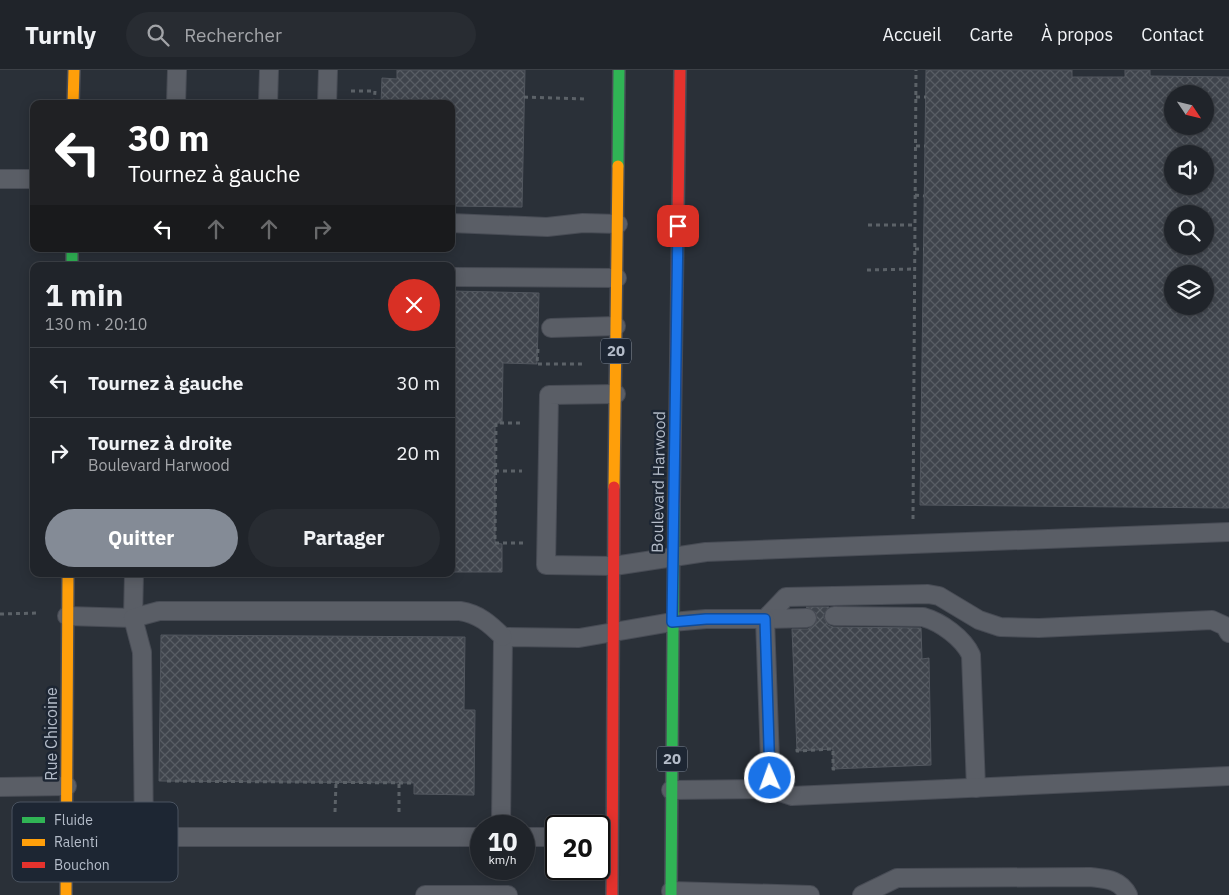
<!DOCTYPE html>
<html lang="fr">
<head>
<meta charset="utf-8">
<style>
  :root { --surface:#20242a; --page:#282c32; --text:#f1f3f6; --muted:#a2a4a8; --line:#3d4147; --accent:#848b96 }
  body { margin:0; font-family:"IBM Plex Sans",sans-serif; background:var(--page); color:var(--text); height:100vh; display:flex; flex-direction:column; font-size:19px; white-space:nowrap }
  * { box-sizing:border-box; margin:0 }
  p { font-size:16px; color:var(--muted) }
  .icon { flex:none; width:28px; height:28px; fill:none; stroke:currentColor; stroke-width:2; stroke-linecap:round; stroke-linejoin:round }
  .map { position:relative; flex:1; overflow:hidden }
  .panel { position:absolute; left:30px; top:192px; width:425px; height:315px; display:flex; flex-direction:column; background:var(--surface); border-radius:10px; box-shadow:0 2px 12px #0003,0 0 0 1px var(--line) }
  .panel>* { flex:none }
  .banner { position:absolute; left:30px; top:30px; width:425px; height:152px; border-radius:10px; box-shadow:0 2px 12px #0003,0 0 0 1px var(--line); background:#202124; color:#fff; overflow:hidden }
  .needle { width:32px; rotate:125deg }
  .tools { position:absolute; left:1164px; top:15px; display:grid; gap:10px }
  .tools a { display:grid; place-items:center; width:50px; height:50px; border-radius:50%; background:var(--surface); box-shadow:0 2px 12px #0003,0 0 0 1px var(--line); font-size:25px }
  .speed { position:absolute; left:470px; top:745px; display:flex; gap:10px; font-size:25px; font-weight:700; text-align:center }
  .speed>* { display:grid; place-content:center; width:65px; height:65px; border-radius:50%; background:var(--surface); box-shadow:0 2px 12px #0003,0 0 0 1px var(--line); line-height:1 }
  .speed small { font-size:12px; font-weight:400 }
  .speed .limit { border:2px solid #111; border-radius:8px; background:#fff; color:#111 }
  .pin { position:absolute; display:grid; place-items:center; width:42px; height:42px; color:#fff; margin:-21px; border-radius:10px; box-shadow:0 2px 8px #0006 }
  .me { position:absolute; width:55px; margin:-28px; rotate:358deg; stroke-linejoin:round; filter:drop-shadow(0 0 4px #0008) }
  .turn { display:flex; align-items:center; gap:18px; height:105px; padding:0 15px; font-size:22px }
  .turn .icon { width:65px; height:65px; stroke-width:2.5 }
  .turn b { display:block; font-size:35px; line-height:42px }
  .lanes { display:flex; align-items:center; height:48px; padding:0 15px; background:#0003; justify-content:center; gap:25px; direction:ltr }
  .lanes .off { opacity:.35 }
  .round { display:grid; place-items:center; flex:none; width:52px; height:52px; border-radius:26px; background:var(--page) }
  .head { display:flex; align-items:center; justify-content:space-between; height:85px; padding:0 15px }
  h1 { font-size:30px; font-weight:800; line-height:38px }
  .primary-button { display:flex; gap:10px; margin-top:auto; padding:10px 15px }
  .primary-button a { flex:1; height:58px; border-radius:30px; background:var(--accent); color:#fff; font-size:20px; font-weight:800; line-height:58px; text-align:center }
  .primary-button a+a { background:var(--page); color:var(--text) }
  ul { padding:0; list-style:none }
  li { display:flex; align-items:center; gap:15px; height:70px; padding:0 15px; border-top:1px solid var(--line) }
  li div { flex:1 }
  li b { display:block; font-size:19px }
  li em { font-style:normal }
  header { display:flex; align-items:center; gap:30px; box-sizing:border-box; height:70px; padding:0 25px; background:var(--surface); border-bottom:1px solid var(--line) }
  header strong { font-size:24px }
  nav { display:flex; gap:28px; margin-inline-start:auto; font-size:18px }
  .search { width:350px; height:45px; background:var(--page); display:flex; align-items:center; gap:12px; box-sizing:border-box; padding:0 18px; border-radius:28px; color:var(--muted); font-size:19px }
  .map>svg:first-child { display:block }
  .building { fill:url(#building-cross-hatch); stroke:#52575f; fill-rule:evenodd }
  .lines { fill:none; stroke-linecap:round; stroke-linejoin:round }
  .lane-casing { stroke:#484c55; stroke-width:20 }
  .fast-casing { stroke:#484c55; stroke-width:14 }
  .slow-casing { stroke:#484c55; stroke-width:14 }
  .jam-casing { stroke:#484c55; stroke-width:14 }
  .path { stroke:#5c6268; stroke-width:3; stroke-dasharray:4 4; stroke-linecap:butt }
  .lane { stroke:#5a5e66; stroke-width:18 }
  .fast { stroke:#30b455; stroke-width:11 }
  .slow { stroke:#ff9f0a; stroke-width:11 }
  .jam { stroke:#e5322d; stroke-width:11 }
  .route-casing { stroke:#114b97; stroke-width:12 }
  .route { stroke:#1a73e8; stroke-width:9 }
  .labels { text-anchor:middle; stroke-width:5; stroke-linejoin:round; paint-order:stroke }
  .shield { fill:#1d2633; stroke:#878f9c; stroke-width:1 }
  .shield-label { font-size:15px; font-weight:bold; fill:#b4bcc9 }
  .street-label { font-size:16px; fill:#b4bcc9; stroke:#1d2633 }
  .key { fill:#1d2633; stroke:#4a5360; stroke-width:1 }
  .key-label { font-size:14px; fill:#b4bcc9 }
</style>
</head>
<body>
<header>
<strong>Turnly</strong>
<div class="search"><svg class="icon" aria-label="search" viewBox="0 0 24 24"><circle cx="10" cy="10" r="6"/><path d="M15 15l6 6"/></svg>Rechercher</div>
<nav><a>Accueil</a><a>Carte</a><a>À propos</a><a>Contact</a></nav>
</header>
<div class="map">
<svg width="1229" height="825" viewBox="0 0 1229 825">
  <defs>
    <pattern id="building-cross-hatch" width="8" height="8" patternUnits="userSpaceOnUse" patternTransform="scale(1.25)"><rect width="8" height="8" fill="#3f444c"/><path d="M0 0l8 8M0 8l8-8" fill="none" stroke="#585d64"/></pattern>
  </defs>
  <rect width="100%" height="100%" fill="#2a3038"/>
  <g class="building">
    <polygon points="397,0 525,0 522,137 451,136 451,34 381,34 382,8 397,9"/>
    <path d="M926 0H1072V7H1125V0H1150V6L1229 7V438L920 435ZM1172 24H1205V56H1172ZM1172 84H1205V116H1172ZM1172 144H1205V176H1172ZM1172 204H1205V236H1172Z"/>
    <polygon points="451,221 539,223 537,294 503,293 502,353 495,353 495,473 502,474 502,502 451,502"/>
    <polygon points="806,537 829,537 823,546 828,555 833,557 921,558 922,589 929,588 931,695 833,699 833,679 797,681 792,559 808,559 816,553 816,543"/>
    <polygon points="161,565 465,567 464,640 475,640 474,725 414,724 414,713 159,711"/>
  </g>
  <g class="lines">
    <defs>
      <g id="lane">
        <polyline points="176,34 177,0"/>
        <polyline points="268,34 269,0"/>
        <polyline points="327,34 328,0"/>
        <polyline points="0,109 34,109"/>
        <polyline points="451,153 547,157 583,153 618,154"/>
        <polyline points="451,207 617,208"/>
        <polyline points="551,258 616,256"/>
        <polyline points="616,324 549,325 546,495 614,496 706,482 1229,462"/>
        <polyline points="67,546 133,548 134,504"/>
        <path d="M834 546 923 547C941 552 963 568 971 585L976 718"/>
        <polyline points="765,549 786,527 928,524 939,526 979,550 1000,557 1039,558 1212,550 1225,556 1229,563"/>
        <polyline points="765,549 807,548"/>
        <polyline points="0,717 67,716"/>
        <polyline points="771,719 792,726 1229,706"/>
        <polyline points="501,756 503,567 579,568 672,552 706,549 765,549 771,719 671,720"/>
        <path d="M144 766 142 582 133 548 159 541H460C479 544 490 554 503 567"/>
        <polyline points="66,767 481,767"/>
        <polyline points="524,767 556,767"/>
        <polyline points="671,821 810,825"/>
        <polyline points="425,825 508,825"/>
        <path d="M862 825 897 808 1090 807C1106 809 1120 809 1128 825"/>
      </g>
      <g id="fast">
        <polyline points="618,96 619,0"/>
        <polyline points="72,179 72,196"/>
        <polyline points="671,825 674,434"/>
      </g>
      <g id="slow">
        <polyline points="73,34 74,0"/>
        <polyline points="614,417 618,96"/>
        <polyline points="66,825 68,504"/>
      </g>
      <g id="jam">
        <polyline points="674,434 680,0"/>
        <polyline points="612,825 614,417"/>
      </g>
    </defs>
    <use href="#lane" class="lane-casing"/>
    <use href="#fast" class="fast-casing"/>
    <use href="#slow" class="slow-casing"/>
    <use href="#jam" class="jam-casing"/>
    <g class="path">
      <polyline points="351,21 375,21 374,34"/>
      <polyline points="524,27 585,29"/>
      <polyline points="916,27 926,27"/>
      <polyline points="916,76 925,76"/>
      <polyline points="915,125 924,126"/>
      <polyline points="868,155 915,155"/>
      <polyline points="915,179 924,179"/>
      <polyline points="867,200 915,199"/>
      <polyline points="538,279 537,294 582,294"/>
      <polyline points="495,401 522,401"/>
      <polyline points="913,449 916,0"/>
      <polyline points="523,473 495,473 496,353 523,353"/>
      <polyline points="0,544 39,543"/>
      <polyline points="797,679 797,681 833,679 833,699 835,699"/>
      <polyline points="167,711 414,713"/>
      <polyline points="335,742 336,713"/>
      <polyline points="399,742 399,713"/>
    </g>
    <use href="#lane" class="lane"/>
    <use href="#fast" class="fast"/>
    <use href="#slow" class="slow"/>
    <use href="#jam" class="jam"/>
  </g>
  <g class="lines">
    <defs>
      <polyline id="route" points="678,156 672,552 706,549 765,549 770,708"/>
    </defs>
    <use href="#route" class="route-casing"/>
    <use href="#route" class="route"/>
  </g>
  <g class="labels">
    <g class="shield">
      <rect x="601" y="268.5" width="30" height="25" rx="4"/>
      <rect x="657" y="676.5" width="30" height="25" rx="4"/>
    </g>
    <g class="shield-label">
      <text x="616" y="286">20</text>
      <text x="672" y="694">20</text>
    </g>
    <g class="street-label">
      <text transform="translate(658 412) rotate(-89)" y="6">Boulevard Harwood</text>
      <text transform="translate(51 664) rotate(-90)" y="6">Rue Chicoine</text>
    </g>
  </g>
  <rect x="12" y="732" width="166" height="80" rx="8" class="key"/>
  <rect x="22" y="747" width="23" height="6" fill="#30b455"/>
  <rect x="22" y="769" width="23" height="7" fill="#ff9f0a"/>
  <rect x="22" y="792" width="23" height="6" fill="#e5322d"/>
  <g class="key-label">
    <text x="54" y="755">Fluide</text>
    <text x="54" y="777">Ralenti</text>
    <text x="54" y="800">Bouchon</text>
  </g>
</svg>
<div class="tools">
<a><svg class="needle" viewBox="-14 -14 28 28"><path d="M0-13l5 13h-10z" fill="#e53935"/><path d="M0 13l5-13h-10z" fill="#a2a4a8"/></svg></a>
<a><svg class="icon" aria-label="sound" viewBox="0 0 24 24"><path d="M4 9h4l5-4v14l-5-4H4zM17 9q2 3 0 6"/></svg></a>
<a><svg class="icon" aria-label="search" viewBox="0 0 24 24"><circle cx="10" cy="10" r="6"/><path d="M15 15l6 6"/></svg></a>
<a><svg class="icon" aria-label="layers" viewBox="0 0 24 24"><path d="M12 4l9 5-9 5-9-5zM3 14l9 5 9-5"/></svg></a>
</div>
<div class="speed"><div>10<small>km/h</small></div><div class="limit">20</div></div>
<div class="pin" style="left:678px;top:156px;background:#d93025"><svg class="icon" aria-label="arrive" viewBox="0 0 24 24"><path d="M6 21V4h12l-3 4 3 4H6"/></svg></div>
<svg class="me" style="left:770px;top:708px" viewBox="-20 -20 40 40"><circle r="17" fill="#1a73e8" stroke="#fff" stroke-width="3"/><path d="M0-11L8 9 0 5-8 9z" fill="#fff"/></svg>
<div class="banner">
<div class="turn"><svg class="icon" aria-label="left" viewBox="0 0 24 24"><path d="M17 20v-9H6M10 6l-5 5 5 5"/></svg><div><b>30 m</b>Tournez à gauche</div></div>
<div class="lanes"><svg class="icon" aria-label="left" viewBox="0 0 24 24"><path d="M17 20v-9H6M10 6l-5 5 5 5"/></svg><svg class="icon off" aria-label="ahead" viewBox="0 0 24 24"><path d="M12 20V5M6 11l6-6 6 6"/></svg><svg class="icon off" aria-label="ahead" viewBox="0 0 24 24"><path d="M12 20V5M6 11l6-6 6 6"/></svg><svg class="icon off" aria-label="right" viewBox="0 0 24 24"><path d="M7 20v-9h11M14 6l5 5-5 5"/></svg></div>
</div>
<section class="panel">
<div class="head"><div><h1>1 min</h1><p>130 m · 20:10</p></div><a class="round" style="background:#d93025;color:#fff"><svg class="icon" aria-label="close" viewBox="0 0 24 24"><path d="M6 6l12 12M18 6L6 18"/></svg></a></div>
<ul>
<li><svg class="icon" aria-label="left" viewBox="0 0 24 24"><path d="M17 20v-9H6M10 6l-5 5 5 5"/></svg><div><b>Tournez à gauche</b></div><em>30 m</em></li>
<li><svg class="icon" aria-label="right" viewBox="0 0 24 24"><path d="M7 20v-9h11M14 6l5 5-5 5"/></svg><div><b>Tournez à droite</b><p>Boulevard Harwood</p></div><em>20 m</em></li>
</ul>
<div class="primary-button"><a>Quitter</a><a>Partager</a></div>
</section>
</div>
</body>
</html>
